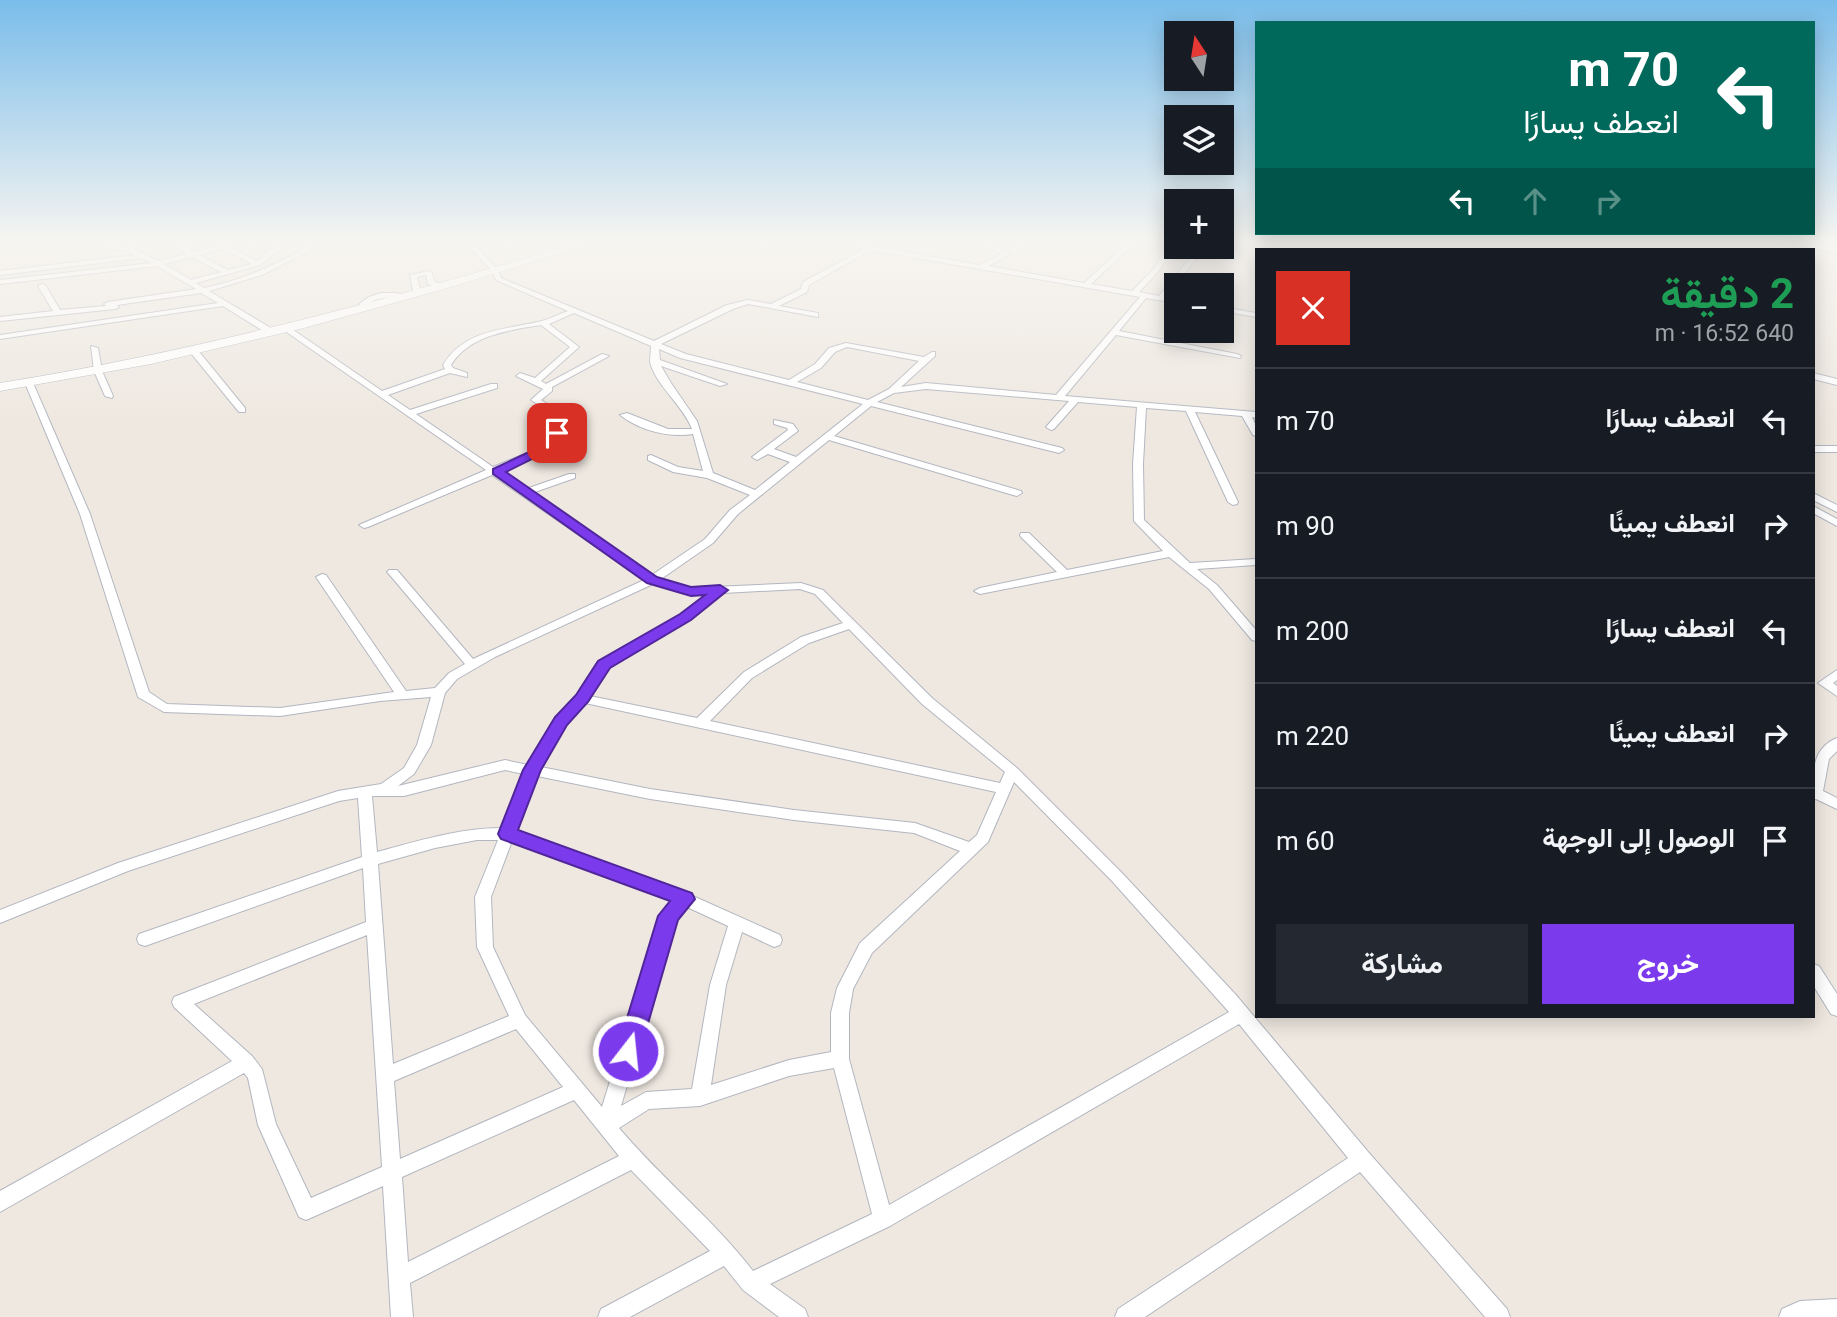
<!DOCTYPE html>
<html lang="ar">
<head>
<meta charset="utf-8">
<style>
  :root { --surface:#171b24; --page:#242831; --text:#f1f3f6; --muted:#9ea1a6; --line:#363941; --accent:#7c3aed }
  body { margin:0; font-family:Roboto,Vazirmatn,sans-serif; background:var(--page); color:var(--text); direction:rtl; height:100vh; display:flex; flex-direction:column; font-size:26px; white-space:nowrap }
  * { box-sizing:border-box; margin:0 }
  p { font-size:23px; color:var(--muted) }
  .icon { flex:none; width:38px; height:38px; fill:none; stroke:currentColor; stroke-width:2; stroke-linecap:round; stroke-linejoin:round }
  .map { position:relative; flex:1; overflow:hidden; direction:ltr }
  .sheet { position:absolute; left:1255px; top:248px; width:560px; height:770px; display:flex; flex-direction:column; background:var(--surface); border-radius:0px; box-shadow:0 4px 18px #0003; direction:rtl }
  .sheet>* { flex:none }
  .banner { position:absolute; left:1255px; top:21px; width:560px; height:214px; border-radius:0px; box-shadow:0 4px 18px #0003; direction:rtl; background:#00695c; color:#fff; overflow:hidden }
  .needle { width:46px; rotate:348deg }
  .controls { position:absolute; left:1164px; top:21px; display:grid; gap:14px }
  .controls a { display:grid; place-items:center; width:70px; height:70px; border-radius:0px; background:var(--surface); box-shadow:0 4px 18px #0003; font-size:35px }
  .pin { position:absolute; display:grid; place-items:center; width:60px; height:60px; color:#fff; margin:-30px; border-radius:14px; box-shadow:0 4px 10px #0006 }
  .me { position:absolute; width:77px; margin:-38px; rotate:16deg; stroke-linejoin:round; filter:drop-shadow(0 0 5px #0008) }
  .turn { display:flex; align-items:center; gap:24px; height:147px; padding:0 21px; font-size:32px }
  .turn .icon { width:91px; height:91px; stroke-width:2.5 }
  .turn b { display:block; font-size:49px; line-height:60px }
  .lanes { display:flex; align-items:center; height:66px; padding:0 21px; background:#0003; justify-content:center; gap:35px; direction:ltr }
  .lanes .off { opacity:.35 }
  .round { display:grid; place-items:center; flex:none; width:74px; height:74px; border-radius:0px; background:var(--page) }
  .head { display:flex; align-items:center; justify-content:space-between; height:119px; padding:0 21px }
  h1 { font-size:42px; font-weight:700; line-height:52px; color:#1e9e55 }
  .primary-button { display:flex; gap:14px; margin-top:auto; padding:14px 21px }
  .primary-button a { flex:1; height:80px; border-radius:0px; background:var(--accent); color:#fff; font-size:28px; font-weight:700; line-height:80px; text-align:center }
  .primary-button a+a { background:var(--page); color:var(--text) }
  ul { padding:0; list-style:none }
  li { display:flex; align-items:center; gap:21px; height:105px; padding:0 21px; border-top:2px solid var(--line) }
  li div { flex:1 }
  li b { display:block; font-size:26px }
  li em { font-style:normal }
  .map>svg:first-child { display:block }
  .lines { fill:none; stroke-linecap:round; stroke-linejoin:round }
  .street-casing { stroke:#b3b6c0; stroke-width:2 }
  .secondary-casing { stroke:#b3b6c0; stroke-width:1 }
  .street { fill:#fff; fill-rule:evenodd }
  .secondary { fill:#fff; fill-rule:evenodd }
  .route { fill:#7c3aed; stroke:#51269a; stroke-width:2 }
</style>
</head>
<body>
<div class="map">
<svg width="1837" height="1317" viewBox="0 0 1837 1317">
  <rect width="100%" height="100%" fill="#eee8e0"/>
  <g class="lines">
    <defs>
      <g id="street">
        <path d="M101 241H107L111 245 126 247 141 241H150L133 249 159 261 187 254 165 241H173L183 247 205 241H216L188 249 194 252 239 241H250L230 247 257 261 273 248 259 241H268L281 248 260 265 196 283 204 288C239 281 271 267 302 250L304 247 302 241H308L310 247 307 252 262 275 209 291 274 330V334H268L223 306 0 339V335L218 303 201 293 117 305 119 307 115 309 0 321V317L53 311 38 286 42 284 46 286 60 310 106 306 104 304 108 302 196 289 157 266 0 284V280L152 263 141 258 0 275V271L135 255 126 251 107 248ZM223 249 252 264 228 270 199 255ZM192 257 221 272 191 280 164 264Z"/>
        <path d="M464 241H471L498 270 501 278 654 341 727 305 748 300 771 304 801 289 803 282 864 249 828 241H842L980 265 1002 254 981 244 984 241H992L989 244 1010 254 988 266 1084 283 1130 241H1137L1091 284 1132 291 1153 270 1172 241H1176V245L1158 272 1139 292 1159 296 1199 247H1205L1166 297 1176 299V303L1146 298 1119 331 1237 354 1241 356 1240 358 1116 335 1065 396 1256 412V418L1252 417 1256 426V436L1253 435 1242 416 1195 412 1238 502 1237 504 1233 505 1228 502 1186 411 1146 408 1143 464 1144 520 1190 563 1256 559V565L1197 569 1217 585 1256 630V641L1252 640 1209 589 1169 557 980 594 974 591 980 588 1057 572 1021 537 1020 535 1021 533H1029L1067 570 1163 551 1134 521 1133 464 1137 407 1078 402 1054 429 1051 430 1046 427 1069 401 926 389 894 393 877 402 1062 448 1064 450 1059 453 871 406 834 436 1021 491 1022 493 1017 496 1013 495 829 440 738 514 713 543 661 579 691 588 801 583 823 590 932 698 1017 768 1122 873 1236 995 1369 1153 1507 1309 1510 1317H1485L1360 1172 1145 1317H1115L1118 1309 1348 1158 1239 1024 890 1226 770 1284 805 1309 808 1317H779L743 1290 724 1266 630 1317H598L601 1309 710 1251 631 1170 410 1283 413 1317H391L383 1186 306 1220 299 1217 258 1125 248 1078 244 1073 0 1212V1191L232 1061 174 1007 172 1002 174 997 366 922 363 868 145 946 139 944 137 939 139 934 362 857 358 798 339 801 128 871 0 923V910L118 863 338 791 381 784 404 768 417 745 431 697 380 701 280 716 164 712 138 697 80 514 25 383 29 380 33 383 90 514 149 692 167 704 280 708 394 692 316 577 322 574 326 575 406 691 435 688 449 673 465 664 389 574 387 572 389 570H397L473 659 644 580 492 475 368 527 364 528 359 525 486 470 282 329 289 327 382 391 445 369 443 365C465 329 505 330 542 321 550 319 559 314 568 311L496 280 493 272ZM871 250 1140 297 1056 395 926 383 901 387 935 356V352H932L924 357 846 343 829 348 815 364 789 380 686 354 661 344 733 309 748 304 818 317V313L779 306 807 292 809 285ZM574 313 651 346C651 350 650 358 650 362 656 386 683 405 692 429H668L627 413 620 415C639 430 668 438 693 434L703 471 678 467 651 455 648 456V460L673 472 707 478 750 495 730 510 705 539 652 575 532 493 575 478V474H569L526 489 500 471 552 449C562 441 567 428 566 416L541 400 552 391V387L609 356 602 354 546 384 541 381 579 347 549 324ZM541 325 570 347 535 378 520 373 516 376 543 389 531 400 558 417C557 427 554 438 546 445L493 467 416 414 497 388V384H491L410 410 388 395 450 373 467 377V373L453 368 451 365C469 335 510 330 541 325ZM847 347 919 361 889 389 868 400 797 382 821 368 835 352ZM659 349 680 358 863 404 796 457 774 449 798 431 793 424 774 420V424L787 428 788 430 752 457 757 460 768 454 790 462 755 490 713 473 697 421 671 383 661 366 720 386 727 384 660 360ZM653 584 691 594H708L682 615 600 662 577 695 556 718 528 765 505 760 398 786 414 774 431 745 445 693 457 679 495 657ZM800 589 815 594 843 623 801 637 744 672 697 718 590 696 608 668 690 619 723 593ZM849 629 922 704 1005 772 1000 783 710 721 752 678 809 643ZM585 703 996 792 977 835 969 842 915 823 794 810 650 789 541 767 566 724ZM505 770 524 774 502 828C459 828 418 841 377 852L372 796H404ZM537 776 650 799 794 820 914 833 960 851 860 943 837 988 831 1013V1052L789 1060 711 1085 726 985 742 932 774 947 780 945 782 940 780 935 675 888 516 831ZM1014 782 1112 881 1229 1012 889 1205 849 1059V1013L853 989 872 953 988 842ZM477 840H498L475 897 477 947 509 1016 393 1064 378 864 435 848ZM512 841 674 901 661 916 602 1107 525 1015 493 947 491 897ZM687 907 728 926 710 985 692 1089 646 1092 621 1106 676 919ZM367 935 382 1167 311 1198 276 1124 262 1069 252 1056 194 1004ZM516 1029 563 1087 400 1159 394 1081ZM834 1068 872 1214 753 1271C713 1219 661 1178 619 1128L649 1109 700 1106 789 1076ZM574 1100 619 1156 408 1262 402 1177Z"/>
        <rect x="1602" y="241" width="6" height="9"/>
        <polygon points="1771,241 1788,241 1837,248 1837,252"/>
        <polygon points="429,271 432,273 434,281 444,287 440,289 428,284 426,275 417,277 421,293 414,295 410,275"/>
        <path d="M381 293H397L407 297 403 299C389 296 379 297 367 304L371 308 367 310 359 304 369 297Z"/>
        <polygon points="1222,307 1256,313 1256,317 1222,311"/>
        <polygon points="91,346 98,348 102,371 113,396 112,398 105,396 94,371"/>
        <polygon points="190,348 196,348 245,408 245,412 239,412 190,352"/>
        <polygon points="1813,373 1837,379 1837,385 1813,379"/>
        <rect x="1813" y="446" width="24" height="6"/>
        <polygon points="1813,493 1837,505 1837,512 1813,500"/>
        <polygon points="1813,506 1837,519 1837,526 1813,513"/>
        <polygon points="1837,670 1837,680 1833,683 1837,686 1837,696 1818,683"/>
        <path d="M1837 738V751L1829 759 1823 791 1837 798V809L1816 799 1813 800C1813 776 1810 749 1837 738Z"/>
        <polygon points="1813,964 1819,966 1837,994 1837,1016 1831,1014 1813,985"/>
        <polygon points="1837,1299 1837,1317 1779,1317 1782,1309 1800,1301"/>
      </g>
      <path id="secondary" d="M584 241H599L451 287 304 328 151 364 0 391V383C199 351 391 299 584 241Z"/>
    </defs>
    <use href="#street" class="street-casing"/>
    <use href="#secondary" class="secondary-casing"/>
    <use href="#street" class="street"/>
    <use href="#secondary" class="secondary"/>
  </g>
  <linearGradient id="sky" x2="0" y2="1"><stop stop-color="#7abdea"/><stop offset="0.57" stop-color="#f7f5f1"/><stop offset="1" stop-color="#f7f5f1" stop-opacity="0"/></linearGradient>
  <rect width="1837" height="425" fill="url(#sky)"/>
  <polygon class="route" points="553,430 563,433 558,446 506,472 657,577 691,587 720,585 728,590 691,620 610,668 588,702 567,725 541,770 518,830 692,893 695,899 678,920 640,1051 636,1059 628,1062 620,1059 617,1051 658,916 670,901 501,839 498,834 523,770 555,717 576,695 598,661 680,614 705,595 691,596 647,583 493,474 493,469 544,445"/>
</svg>
<div class="controls">
<a><svg class="needle" viewBox="-14 -14 28 28"><path d="M0-13l5 13h-10z" fill="#e53935"/><path d="M0 13l5-13h-10z" fill="#9ea1a6"/></svg></a>
<a><svg class="icon" aria-label="layers" viewBox="0 0 24 24"><path d="M12 4l9 5-9 5-9-5zM3 14l9 5 9-5"/></svg></a>
<a>+</a>
<a>−</a>
</div>
<div class="pin" style="left:557px;top:433px;background:#d93025"><svg class="icon" aria-label="arrive" viewBox="0 0 24 24"><path d="M6 21V4h12l-3 4 3 4H6"/></svg></div>
<svg class="me" style="left:628px;top:1051px" viewBox="-20 -20 40 40"><circle r="17" fill="#7c3aed" stroke="#fff" stroke-width="3"/><path d="M0-11L8 9 0 5-8 9z" fill="#fff"/></svg>
<div class="banner">
<div class="turn"><svg class="icon" aria-label="left" viewBox="0 0 24 24"><path d="M17 20v-9H6M10 6l-5 5 5 5"/></svg><div><b>70 m</b>انعطف يسارًا</div></div>
<div class="lanes"><svg class="icon" aria-label="left" viewBox="0 0 24 24"><path d="M17 20v-9H6M10 6l-5 5 5 5"/></svg><svg class="icon off" aria-label="ahead" viewBox="0 0 24 24"><path d="M12 20V5M6 11l6-6 6 6"/></svg><svg class="icon off" aria-label="right" viewBox="0 0 24 24"><path d="M7 20v-9h11M14 6l5 5-5 5"/></svg></div>
</div>
<section class="sheet">
<div class="head"><div><h1>2 دقيقة</h1><p>640 m · 16:52</p></div><a class="round" style="background:#d93025;color:#fff"><svg class="icon" aria-label="close" viewBox="0 0 24 24"><path d="M6 6l12 12M18 6L6 18"/></svg></a></div>
<ul>
<li><svg class="icon" aria-label="left" viewBox="0 0 24 24"><path d="M17 20v-9H6M10 6l-5 5 5 5"/></svg><div><b>انعطف يسارًا</b></div><em>70 m</em></li>
<li><svg class="icon" aria-label="right" viewBox="0 0 24 24"><path d="M7 20v-9h11M14 6l5 5-5 5"/></svg><div><b>انعطف يمينًا</b></div><em>90 m</em></li>
<li><svg class="icon" aria-label="left" viewBox="0 0 24 24"><path d="M17 20v-9H6M10 6l-5 5 5 5"/></svg><div><b>انعطف يسارًا</b></div><em>200 m</em></li>
<li><svg class="icon" aria-label="right" viewBox="0 0 24 24"><path d="M7 20v-9h11M14 6l5 5-5 5"/></svg><div><b>انعطف يمينًا</b></div><em>220 m</em></li>
<li><svg class="icon" aria-label="arrive" viewBox="0 0 24 24"><path d="M6 21V4h12l-3 4 3 4H6"/></svg><div><b>الوصول إلى الوجهة</b></div><em>60 m</em></li>
</ul>
<div class="primary-button"><a>خروج</a><a>مشاركة</a></div>
</section>
</div>
</body>
</html>
